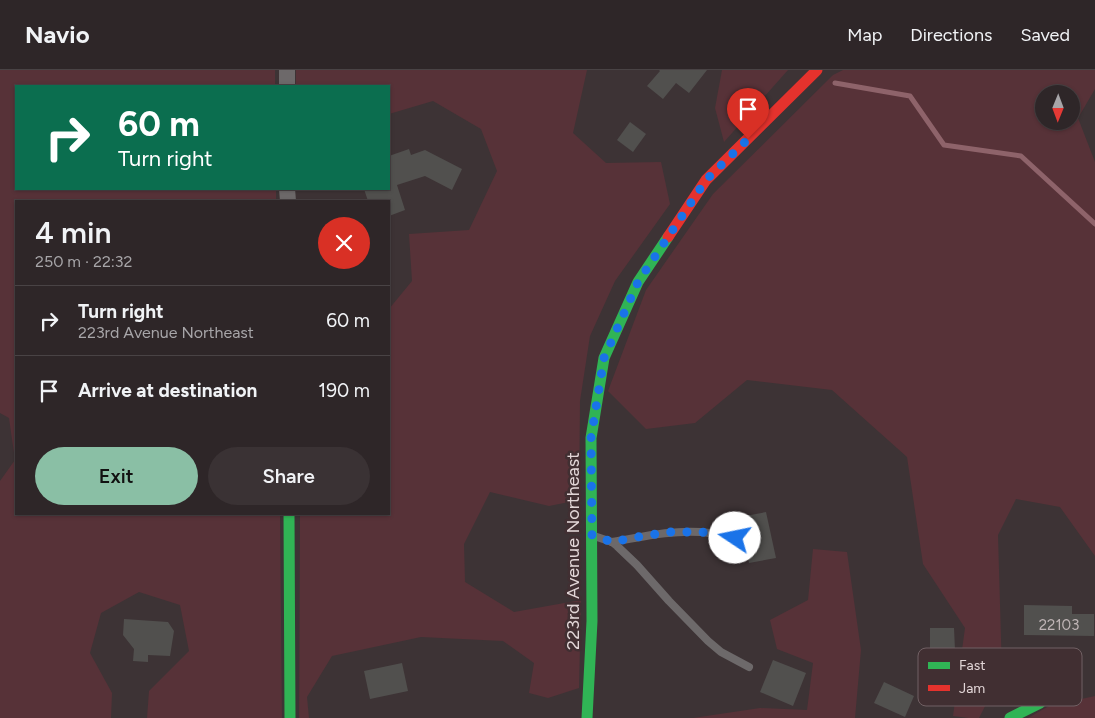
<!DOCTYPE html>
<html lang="en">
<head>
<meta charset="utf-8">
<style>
  :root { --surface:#2e2628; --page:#3a3234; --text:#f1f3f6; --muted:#a7a5a8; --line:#494345; --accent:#8abfa5 }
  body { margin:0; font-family:Figtree,sans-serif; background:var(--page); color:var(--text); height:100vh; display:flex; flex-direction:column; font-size:19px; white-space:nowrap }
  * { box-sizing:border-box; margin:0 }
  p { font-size:16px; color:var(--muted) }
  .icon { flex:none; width:28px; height:28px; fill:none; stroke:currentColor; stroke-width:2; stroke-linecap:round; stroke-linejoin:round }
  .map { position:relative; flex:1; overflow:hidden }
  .drawer { position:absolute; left:15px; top:130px; width:375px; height:315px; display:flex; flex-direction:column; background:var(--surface); border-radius:0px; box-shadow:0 1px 4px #0004,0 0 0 1px var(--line) }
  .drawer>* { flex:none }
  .hud { position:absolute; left:15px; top:15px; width:375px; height:105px; border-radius:0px; box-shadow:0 1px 4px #0004,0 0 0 1px var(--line); background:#0b6e4f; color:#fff; overflow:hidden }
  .needle { width:32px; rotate:181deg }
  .buttons { position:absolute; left:1035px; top:15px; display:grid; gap:10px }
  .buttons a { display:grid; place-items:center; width:45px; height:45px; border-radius:50%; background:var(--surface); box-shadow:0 1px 4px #0004,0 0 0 1px var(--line); font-size:25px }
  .pin { position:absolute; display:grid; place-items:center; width:42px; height:42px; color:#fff; margin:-51px -21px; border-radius:50% 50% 50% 0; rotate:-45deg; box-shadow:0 0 5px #0007 }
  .pin .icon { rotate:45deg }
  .me { position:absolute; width:55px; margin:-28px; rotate:281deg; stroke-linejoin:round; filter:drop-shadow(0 0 4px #0008) }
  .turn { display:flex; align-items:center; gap:18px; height:105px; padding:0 20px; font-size:22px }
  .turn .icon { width:65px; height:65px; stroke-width:2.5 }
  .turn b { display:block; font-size:35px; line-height:42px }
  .round { display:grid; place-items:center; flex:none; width:52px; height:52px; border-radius:26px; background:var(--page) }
  .headline { display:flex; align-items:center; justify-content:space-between; height:85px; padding:0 20px }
  h1 { font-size:30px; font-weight:600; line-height:38px }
  .action { display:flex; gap:10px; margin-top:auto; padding:10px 20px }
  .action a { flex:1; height:58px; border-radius:30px; background:var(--accent); color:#111; font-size:20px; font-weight:600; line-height:58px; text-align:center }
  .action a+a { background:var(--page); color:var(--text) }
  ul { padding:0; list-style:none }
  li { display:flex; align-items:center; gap:15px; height:70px; padding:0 20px; border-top:1px solid var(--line) }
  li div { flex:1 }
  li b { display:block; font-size:19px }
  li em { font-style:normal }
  header { display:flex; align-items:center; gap:30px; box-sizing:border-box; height:70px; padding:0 25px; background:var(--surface); border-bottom:1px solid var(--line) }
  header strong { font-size:24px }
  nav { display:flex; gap:28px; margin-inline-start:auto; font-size:18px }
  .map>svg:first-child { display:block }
  .green { fill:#573238; fill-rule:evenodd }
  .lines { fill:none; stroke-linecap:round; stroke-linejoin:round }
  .stream { stroke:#8e636a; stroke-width:5 }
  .building { fill:#51504e }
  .lane { stroke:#6d696a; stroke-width:8 }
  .street { stroke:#6d696a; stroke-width:16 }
  .fast { stroke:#30b455; stroke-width:11 }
  .jam { stroke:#e5322d; stroke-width:11 }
  .route { stroke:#1a73e8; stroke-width:9; stroke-dasharray:0 16.2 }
  .labels { text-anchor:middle; stroke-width:5; stroke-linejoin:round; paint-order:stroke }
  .number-label { font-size:15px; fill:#beb4b5 }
  .street-label { font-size:18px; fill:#e2d6d7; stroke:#412f32 }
  .key { fill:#412f32; stroke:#716164; stroke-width:1 }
  .key-label { font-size:14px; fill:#e2d6d7 }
</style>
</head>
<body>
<header>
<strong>Navio</strong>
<nav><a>Map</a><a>Directions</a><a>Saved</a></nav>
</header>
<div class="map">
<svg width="1095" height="648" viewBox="0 0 1095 648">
  <rect width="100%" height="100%" fill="#3d3335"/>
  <g class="green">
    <polygon points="0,0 275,0 275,16 16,16 16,119 276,119 276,131 16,131 16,444 280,444 282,648 147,648 149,621 189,581 180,535 139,522 101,543 90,583 112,623 111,648 0,648 0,411 15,390 9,348 0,343"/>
    <polygon points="296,0 587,0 573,63 606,93 661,92 670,134 615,211 590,266 580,331 579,430 549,436 490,422 464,474 465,512 514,542 581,530 579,618 548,628 529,623 534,593 503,571 421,567 332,586 307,627 309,648 299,648 300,444 389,444 389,239 412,211 409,164 469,160 497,101 481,59 433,31 389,44 389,16 296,16"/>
    <polygon points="722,0 788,0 724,72 715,38"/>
    <path d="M843 0H1095V19L1078 48 1095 92V486L1060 437 1016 429 998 465 1002 603 979 648H968L953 646 965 558 923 494 907 387 832 320 747 310 695 353 646 359 608 321 646 220 713 124 833 5ZM1044 24H1071V51H1044Z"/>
    <polygon points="813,479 847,482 861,580 855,648 682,648 693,648 760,638 807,640 813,593 777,579 770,550 808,530"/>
    <polygon points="1095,626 1095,648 1028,648 1049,636"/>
  </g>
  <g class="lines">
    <polyline class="stream" points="835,13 910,26 944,75 1021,86 1095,154"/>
  </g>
  <g class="building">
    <polygon points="659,0 707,0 689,23 676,13 663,29 647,16 660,1"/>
    <polygon points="630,52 646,64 633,82 617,70"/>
    <polygon points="409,79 411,85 425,80 462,99 452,120 425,106 397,115 405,140 389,146 389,131 368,131 364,119 389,119 389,86"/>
    <polygon points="766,442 776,488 749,493 740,447"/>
    <polygon points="1024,535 1072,536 1072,544 1094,544 1094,566 1024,565"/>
    <polygon points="124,549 168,552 174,561 170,586 148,585 148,592 133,591 134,579 123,565"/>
    <polygon points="930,558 954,558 955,580 950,580 950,588 930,588"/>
    <polygon points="773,590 806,603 793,636 760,622"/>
    <polygon points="402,593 408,621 370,629 364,601"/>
    <polygon points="884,612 914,626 905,647 874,633"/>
  </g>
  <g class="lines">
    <g class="lane">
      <polyline points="594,466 612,472 617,476 637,495 669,531 708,571 721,582 749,597"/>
      <path d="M612 472C642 467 670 460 701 462 712 463 724 466 735 468"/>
    </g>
    <g class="street">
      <polyline points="287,0 287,16"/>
      <polyline points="287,119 288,131"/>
    </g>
    <g class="fast">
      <polyline points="289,444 290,648"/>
      <polyline points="587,648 592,551 591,368 604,288 638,212 668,167"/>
      <polyline points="1010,648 1040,633 1052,622 1072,608"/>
    </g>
    <polyline class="jam" points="668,167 706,110 817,0"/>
  </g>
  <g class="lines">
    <polyline class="route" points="735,468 702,462 670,462 643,466 612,472 592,465 591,368 604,288 638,212 706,110 748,69"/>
  </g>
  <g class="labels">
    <g class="number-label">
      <text x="1059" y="560">22103</text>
    </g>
    <g class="street-label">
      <text transform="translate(573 481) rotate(-90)" y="6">223rd Avenue Northeast</text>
    </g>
  </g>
  <rect x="918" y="578" width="164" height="58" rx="8" class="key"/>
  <rect x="928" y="592" width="22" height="7" fill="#30b455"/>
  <rect x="928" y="615" width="22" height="6" fill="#e5322d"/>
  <g class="key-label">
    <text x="959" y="600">Fast</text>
    <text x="959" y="623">Jam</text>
  </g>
</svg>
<div class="buttons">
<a><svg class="needle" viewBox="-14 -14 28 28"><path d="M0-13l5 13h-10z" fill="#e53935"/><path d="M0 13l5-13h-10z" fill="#a7a5a8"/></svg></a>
</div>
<div class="pin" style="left:748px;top:69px;background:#d93025"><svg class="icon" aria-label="arrive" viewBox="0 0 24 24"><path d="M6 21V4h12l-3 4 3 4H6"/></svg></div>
<svg class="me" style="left:735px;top:468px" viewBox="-20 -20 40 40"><circle r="19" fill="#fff"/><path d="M0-13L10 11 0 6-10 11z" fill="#1a73e8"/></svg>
<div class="hud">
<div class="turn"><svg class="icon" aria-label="right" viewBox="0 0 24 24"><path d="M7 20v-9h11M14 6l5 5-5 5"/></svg><div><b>60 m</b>Turn right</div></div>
</div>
<section class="drawer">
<div class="headline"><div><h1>4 min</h1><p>250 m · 22:32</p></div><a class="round" style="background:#d93025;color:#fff"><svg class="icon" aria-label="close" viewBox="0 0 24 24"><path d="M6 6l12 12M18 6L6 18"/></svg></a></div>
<ul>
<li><svg class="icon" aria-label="right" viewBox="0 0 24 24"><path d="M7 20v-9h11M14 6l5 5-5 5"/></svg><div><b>Turn right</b><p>223rd Avenue Northeast</p></div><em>60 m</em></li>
<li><svg class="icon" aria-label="arrive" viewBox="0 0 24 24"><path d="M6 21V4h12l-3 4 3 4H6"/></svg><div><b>Arrive at destination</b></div><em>190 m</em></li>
</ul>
<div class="action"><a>Exit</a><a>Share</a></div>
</section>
</div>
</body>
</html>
